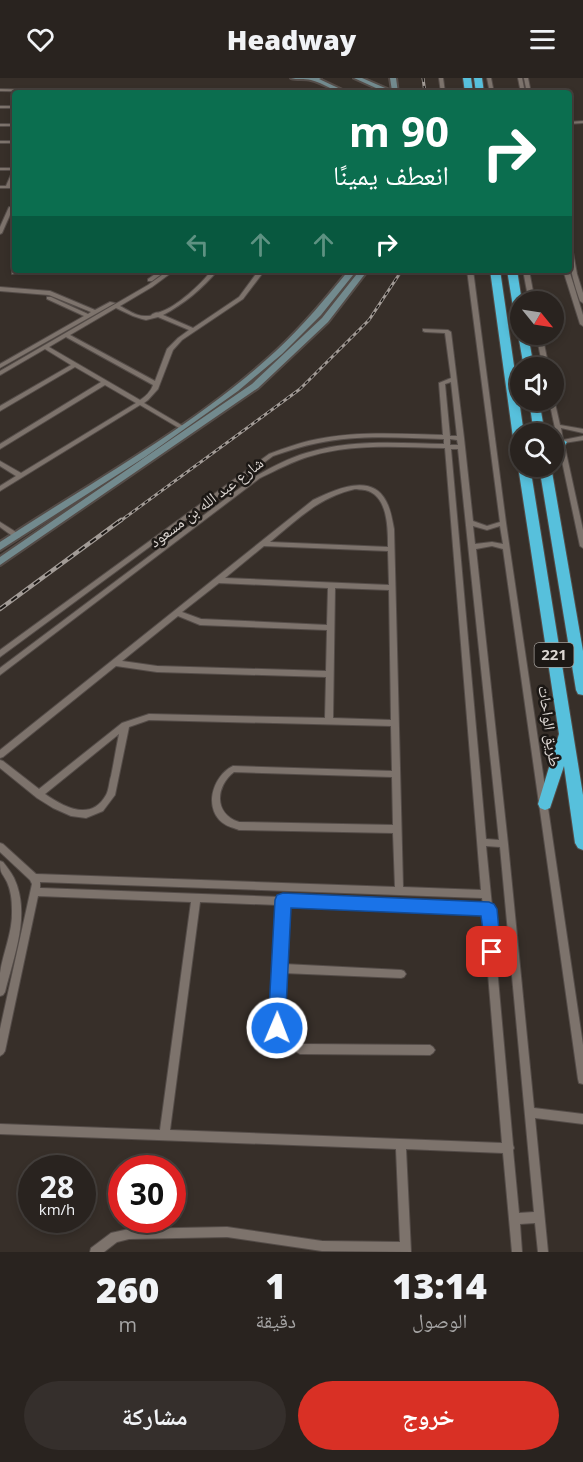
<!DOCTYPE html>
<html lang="ar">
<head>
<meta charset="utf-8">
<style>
  :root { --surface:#29231f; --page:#352f2c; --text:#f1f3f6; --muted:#a5a4a4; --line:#45403d; --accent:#d93025 }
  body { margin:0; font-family:"Open Sans","Noto Naskh Arabic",sans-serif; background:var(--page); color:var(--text); direction:rtl; height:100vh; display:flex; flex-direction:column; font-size:22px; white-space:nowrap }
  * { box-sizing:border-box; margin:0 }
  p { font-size:20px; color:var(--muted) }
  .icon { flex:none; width:33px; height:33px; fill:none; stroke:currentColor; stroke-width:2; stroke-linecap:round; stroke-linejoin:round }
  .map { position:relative; height:1174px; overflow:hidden; direction:ltr }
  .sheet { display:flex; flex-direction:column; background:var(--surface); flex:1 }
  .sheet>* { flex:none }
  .guide { position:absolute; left:12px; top:12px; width:560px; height:183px; border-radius:6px; box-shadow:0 3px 9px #0003,0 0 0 2px var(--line); direction:rtl; background:#0b6e4f; color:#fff; overflow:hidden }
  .needle { width:39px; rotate:120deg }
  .tools { position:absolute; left:510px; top:213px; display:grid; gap:12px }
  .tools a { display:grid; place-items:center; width:54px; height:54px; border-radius:50%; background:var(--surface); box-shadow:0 3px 9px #0003,0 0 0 2px var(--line); font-size:30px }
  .speed { position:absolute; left:18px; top:1077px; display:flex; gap:12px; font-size:30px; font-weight:700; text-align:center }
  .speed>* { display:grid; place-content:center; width:78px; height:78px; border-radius:50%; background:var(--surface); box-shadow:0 3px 9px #0003,0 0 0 2px var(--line); line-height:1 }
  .speed small { font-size:15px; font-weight:400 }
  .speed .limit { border:9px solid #d22; background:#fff; color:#111 }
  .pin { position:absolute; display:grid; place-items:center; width:51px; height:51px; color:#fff; margin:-26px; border-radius:12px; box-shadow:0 3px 9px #0006 }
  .me { position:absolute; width:66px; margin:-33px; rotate:1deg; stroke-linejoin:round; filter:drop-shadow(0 0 4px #0008) }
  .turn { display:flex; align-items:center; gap:21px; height:126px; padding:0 24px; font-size:27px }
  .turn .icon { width:78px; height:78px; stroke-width:2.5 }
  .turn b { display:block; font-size:42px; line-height:51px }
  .lanes { display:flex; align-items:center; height:57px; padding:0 24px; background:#0003; justify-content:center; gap:30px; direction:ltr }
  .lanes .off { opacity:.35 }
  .eta { display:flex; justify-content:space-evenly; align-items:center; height:102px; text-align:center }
  .eta b { font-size:36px; font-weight:800; line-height:42px }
  .action { display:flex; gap:12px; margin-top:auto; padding:12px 24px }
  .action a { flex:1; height:69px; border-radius:36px; background:var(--accent); color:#fff; font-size:24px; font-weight:800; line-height:69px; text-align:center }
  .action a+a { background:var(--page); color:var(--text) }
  header { display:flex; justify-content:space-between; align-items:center; height:78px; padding:0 24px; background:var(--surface); font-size:27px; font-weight:800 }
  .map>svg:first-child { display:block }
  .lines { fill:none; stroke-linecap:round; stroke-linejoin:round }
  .street-casing { stroke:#544c48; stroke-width:2 }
  .secondary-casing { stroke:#544c48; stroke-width:4 }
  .highway-casing { stroke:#544c48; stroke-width:2 }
  .street { fill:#7d736c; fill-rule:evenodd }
  .secondary { fill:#728a8e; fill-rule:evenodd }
  .highway { fill:#57c0dc; fill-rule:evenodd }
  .rail-far1-casing { stroke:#a29b96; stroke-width:3 }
  .rail-casing { stroke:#a29b96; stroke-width:4.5 }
  .rail-far1 { stroke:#1c1815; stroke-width:1.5; stroke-dasharray:4; stroke-linecap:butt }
  .rail { stroke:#1c1815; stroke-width:2; stroke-dasharray:7; stroke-linecap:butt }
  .route { fill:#1a73e8; stroke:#114b97; stroke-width:1.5 }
  .labels { text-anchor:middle; stroke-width:5; stroke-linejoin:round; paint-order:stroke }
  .shield { fill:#1c1815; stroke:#a29d99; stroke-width:1.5 }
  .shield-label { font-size:15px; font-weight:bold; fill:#dcd6d2 }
  .street-label { font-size:16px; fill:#dcd6d2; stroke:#1c1815 }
</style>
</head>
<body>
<header><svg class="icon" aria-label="menu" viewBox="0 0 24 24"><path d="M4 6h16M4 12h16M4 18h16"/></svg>Headway<svg class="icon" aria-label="heart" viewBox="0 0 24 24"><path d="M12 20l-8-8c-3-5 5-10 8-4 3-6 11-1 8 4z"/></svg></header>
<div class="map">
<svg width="583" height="1174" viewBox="0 0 583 1174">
  <rect width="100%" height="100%" fill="#372f29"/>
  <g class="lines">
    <defs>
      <g id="street">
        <polygon points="439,0 443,0 445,15 441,15"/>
        <polygon points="487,0 491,0 494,15 490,15"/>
        <polygon points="518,0 522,0 525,15 521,15"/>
        <polygon points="524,0 528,0 531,15 527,15"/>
        <polygon points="0,11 115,14 117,15 0,13"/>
        <rect x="0" y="28" width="15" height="2"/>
        <polygon points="583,43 583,45 568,46 568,44"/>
        <rect x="0" y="46" width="15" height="2"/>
        <rect x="0" y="63" width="15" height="2"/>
        <polygon points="0,90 15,90 15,98 11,108 15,108 15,110 0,110 0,108 6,108 13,92 0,92"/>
        <polygon points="9,129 13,130 2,155 0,156 0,149"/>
        <path d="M568 163 571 164 577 196 583 215V225L580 223C573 202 568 185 568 163Z"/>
        <polygon points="15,190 15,192 18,192 17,195 12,196 12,192"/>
        <polygon points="43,192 110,192 107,194 87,196 46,194"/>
        <polygon points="161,192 167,192 152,203 148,203 148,201"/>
        <path d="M169 192H175L152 209 120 228C128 232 137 239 147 238 154 238 149 237 155 235 156 234 158 235 160 234 177 229 201 206 212 192H218C203 210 184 226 163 237L193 250 239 219 259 192H265L243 221 182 262 173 272 158 311 148 322 144 325 183 348V350H179L140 327 0 413V408L16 398 0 388V383L21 395 136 325 105 307 0 371V366L101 304 75 289 0 333V328L71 287 45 271 2 296 0 297V293L148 207ZM116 230 133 238 142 241 146 242 158 239 189 252 178 260 167 271 155 303 70 257ZM66 259 153 307C151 313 145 319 140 322L49 269Z"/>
        <path d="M467 192H473L506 445 583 967V1006L579 1005 578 1001 503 471 492 468 476 471 508 766 534 1030 583 1036V1046L535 1040 548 1174H538L535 1145 520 1146 522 1174H512L503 1075 406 1071 411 1174 322 1173 227 1159 129 1161 117 1164 104 1174H90L91 1170 111 1155 129 1151 227 1149 322 1163 400 1164 396 1071 0 1056V1046L160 1052 191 824 38 818 5 973 3 976 0 978V951L32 806 30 802 0 774V765L3 766 36 796 395 809 393 755 239 752C235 750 229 749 226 747 202 733 212 698 233 688L392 693 391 648 149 642 129 649 115 717 103 733 86 740 71 738 53 730 37 720 0 690V682L3 683 39 711 122 645 149 636 325 640 326 599 157 594 116 588 3 679 0 680V672L313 422C334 412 371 394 386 423 391 432 392 441 394 451L403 809 481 812 445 370C400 369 354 365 311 378 293 383 277 392 260 400L0 597V590L256 398C272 389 289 380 306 375 351 361 398 365 444 366V361C402 360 359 356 318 365 302 368 288 373 273 378L0 579V572L269 376C285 370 301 364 318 361 359 353 402 356 443 357L439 305 451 300 445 255 425 254 423 253V251L448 252 451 254 464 360 473 443 487 448 500 444ZM451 304 457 358H450L445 306ZM450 361 457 362 458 367H450ZM451 371H458L499 762 486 761ZM355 411C355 411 364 412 365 412 388 417 388 450 388 469L270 464C297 442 319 419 355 411ZM473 448 487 452 500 448 503 466 492 464 475 466ZM264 468 388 473 389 507 225 500ZM219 505 328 510 327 547 201 541 182 534ZM335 510 389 512 391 642 333 640ZM178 538 200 547 327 552 326 593 157 588 122 583ZM119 656C116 670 114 684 111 698 109 704 109 712 106 717 91 744 64 729 45 716ZM234 694 392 699 393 747 239 744C214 736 215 709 234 694ZM486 768 500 769 534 1134 519 1135 513 1072 514 1070 513 1067 492 834 493 831 492 828ZM40 804 482 820 483 827 286 819 283 818 280 819 40 810ZM200 824 278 827 271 943 280 964 300 976 430 977 433 975 435 972 433 969 430 967 301 966 287 958 281 943 283 895 401 900 404 899 406 896 404 893 401 892 284 886 287 827 483 835 502 1065 170 1052Z"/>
        <polygon points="523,192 529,192 535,224 529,224"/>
        <polygon points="563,192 569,192 583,237 583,248 580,246"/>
        <polygon points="0,209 50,213 95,232 110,224 115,225 0,290 0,286 84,238 47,221 47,219 51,219 88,236 91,234 49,217 0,213"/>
        <polygon points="536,256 542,256 549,290 543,290"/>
        <polygon points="554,321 560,347 583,351 583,355 561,350 563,362 583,358 583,362 564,365 583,452 583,470 580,468 549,322 554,322"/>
        <polygon points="0,444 19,456 20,458 19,460 15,460 0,449"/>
        <path d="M0 783 3 784C7 789 11 794 14 800 31 836 14 878 5 914L3 917 0 918C0 911 0 903 0 895 3 874 13 854 12 832 12 822 11 813 7 804 2 794 0 796 0 783Z"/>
      </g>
      <g id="secondary">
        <path d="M291 0H321L319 1 349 15C335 15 324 5 311 2 304 0 297 2 291 0Z"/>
        <polygon points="354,0 362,0 392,13 390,0 396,0 398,15 387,15"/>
        <path d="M349 192H357L321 237 282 276 238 313 145 379 0 472V464C93 403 194 349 276 273 303 248 326 220 349 192Z"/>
        <polygon points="360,192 368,192 328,244 258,310 0,487 0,479 252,306 322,240"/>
      </g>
      <g id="highway">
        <polygon points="463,0 471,0 473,15 465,15"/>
        <polygon points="474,0 482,0 484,15 476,15"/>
        <polygon points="490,192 500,192 524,356 520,356 520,370 514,367"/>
        <polygon points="507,192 517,192 522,224 520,244 515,241"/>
        <polygon points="519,254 520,256 528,256 534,290 524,290 518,256"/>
        <polygon points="529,322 539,322 545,356 534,356"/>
        <polygon points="561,361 567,364 558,379 554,379 554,367 557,362"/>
        <polygon points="520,385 520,388 530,388 583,717 583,772 578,770 575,765 564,688 550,730 545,732 540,730 538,726 559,656 518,388"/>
        <polygon points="539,388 551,388 583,573 583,617 578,616 576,612"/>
      </g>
    </defs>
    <use href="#street" class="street-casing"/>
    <use href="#secondary" class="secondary-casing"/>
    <use href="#highway" class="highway-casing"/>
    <use href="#street" class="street"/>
    <use href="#secondary" class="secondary"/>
    <use href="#highway" class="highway"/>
    <defs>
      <g id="rail-far1">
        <polyline points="423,0 425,15"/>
        <polyline points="119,444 300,311 369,242 402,192"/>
      </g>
      <polyline id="rail" points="0,531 121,442"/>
    </defs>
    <use href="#rail-far1" class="rail-far1-casing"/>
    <use href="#rail" class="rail-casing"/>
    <use href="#rail-far1" class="rail-far1"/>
    <use href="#rail" class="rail"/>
  </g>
  <polygon class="route" points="283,815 489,824 494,826 497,831 501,874 498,880 492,882 487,880 481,838 291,830 285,950 283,956 277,958 270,956 268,950 275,822 277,817"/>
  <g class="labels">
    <rect class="shield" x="534.5" y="565" width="39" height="24" rx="4.5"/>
    <g class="shield-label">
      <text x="554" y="582">221</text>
    </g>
    <g class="street-label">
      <text transform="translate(206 424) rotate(-37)" y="6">شارع عبد الله بن مسعود</text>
      <text transform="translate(550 648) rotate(82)" y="6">طريق الواحات</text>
    </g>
  </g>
</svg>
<div class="tools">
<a><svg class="needle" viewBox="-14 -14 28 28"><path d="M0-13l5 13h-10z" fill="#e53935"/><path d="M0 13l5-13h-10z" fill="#a5a4a4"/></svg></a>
<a><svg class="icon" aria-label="sound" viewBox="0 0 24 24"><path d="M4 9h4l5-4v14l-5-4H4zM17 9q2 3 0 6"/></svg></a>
<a><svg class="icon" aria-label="search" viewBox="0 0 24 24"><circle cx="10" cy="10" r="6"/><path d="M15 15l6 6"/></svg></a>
</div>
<div class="speed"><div>28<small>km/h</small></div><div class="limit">30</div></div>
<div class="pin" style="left:492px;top:874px;background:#d93025"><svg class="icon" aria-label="arrive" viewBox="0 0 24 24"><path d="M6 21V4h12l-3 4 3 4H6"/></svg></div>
<svg class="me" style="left:277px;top:950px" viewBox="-20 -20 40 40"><circle r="17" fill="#1a73e8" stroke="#fff" stroke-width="3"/><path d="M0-11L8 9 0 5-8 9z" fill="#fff"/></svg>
<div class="guide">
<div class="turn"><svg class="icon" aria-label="right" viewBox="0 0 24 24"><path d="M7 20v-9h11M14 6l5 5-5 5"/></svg><div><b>90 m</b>انعطف يمينًا</div></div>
<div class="lanes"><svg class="icon off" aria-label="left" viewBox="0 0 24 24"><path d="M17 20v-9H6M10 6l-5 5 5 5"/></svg><svg class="icon off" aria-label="ahead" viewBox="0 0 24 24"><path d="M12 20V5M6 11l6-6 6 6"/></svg><svg class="icon off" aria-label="ahead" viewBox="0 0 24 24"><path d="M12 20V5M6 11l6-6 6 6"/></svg><svg class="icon" aria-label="right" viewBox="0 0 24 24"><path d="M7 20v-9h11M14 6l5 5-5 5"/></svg></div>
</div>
</div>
<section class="sheet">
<div class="eta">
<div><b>13:14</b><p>الوصول</p></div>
<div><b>1</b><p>دقيقة</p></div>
<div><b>260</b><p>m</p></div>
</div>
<div class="action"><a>خروج</a><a>مشاركة</a></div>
</section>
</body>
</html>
